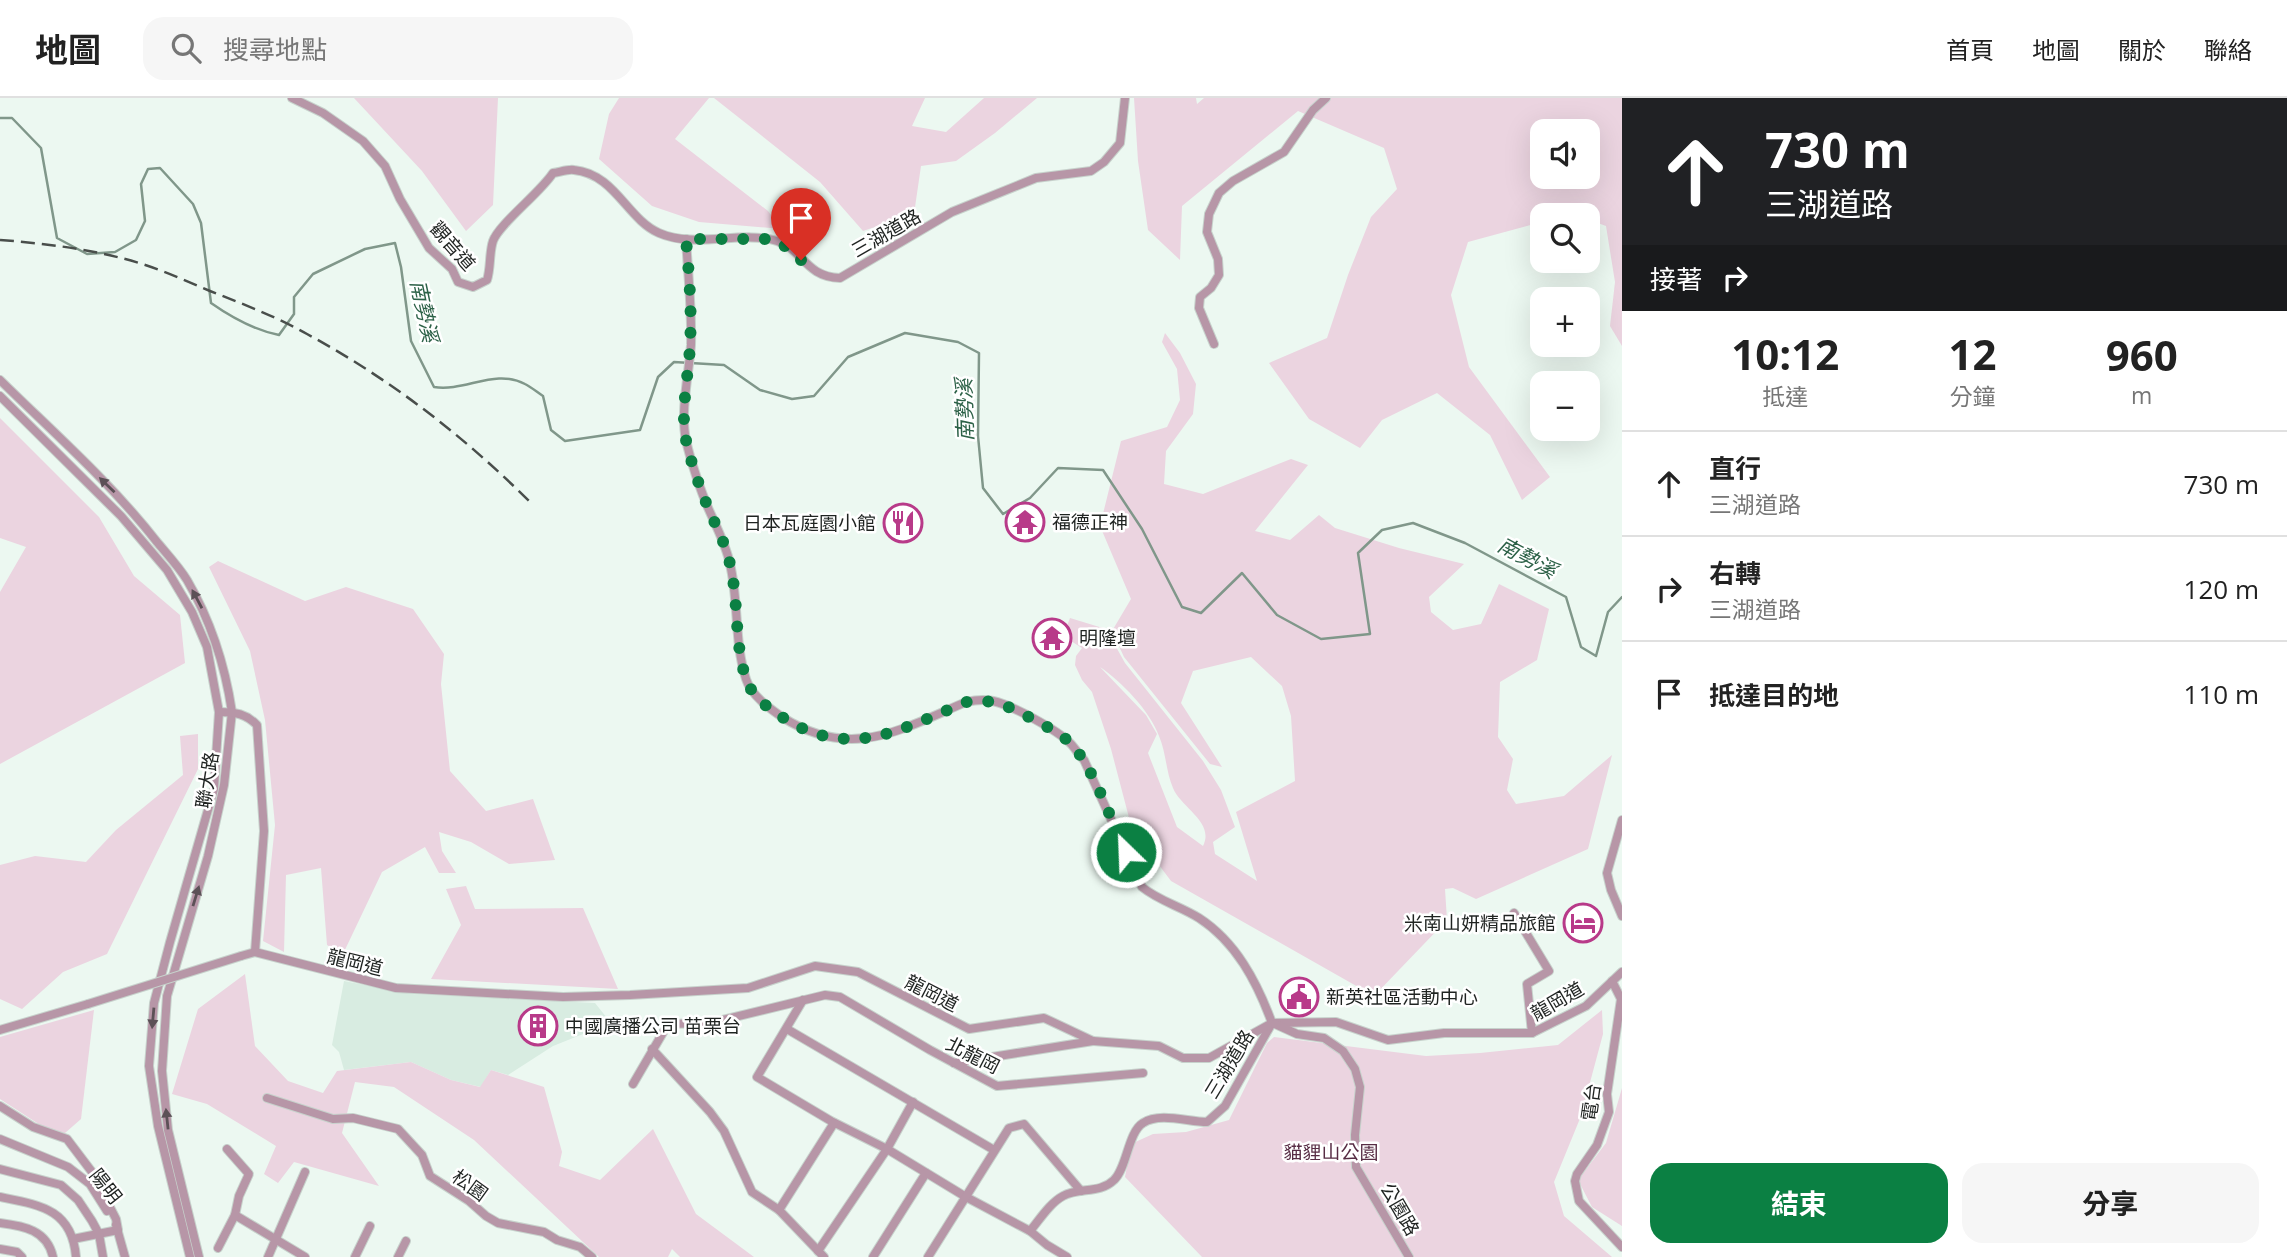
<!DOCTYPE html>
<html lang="zh-TW">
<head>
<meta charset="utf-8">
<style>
  :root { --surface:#fff; --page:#f6f6f6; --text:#222; --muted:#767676; --line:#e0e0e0; --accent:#0b8043 }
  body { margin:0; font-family:"Open Sans","Noto Sans TC",sans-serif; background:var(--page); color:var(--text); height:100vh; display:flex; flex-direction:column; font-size:26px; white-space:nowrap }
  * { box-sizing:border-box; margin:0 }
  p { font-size:23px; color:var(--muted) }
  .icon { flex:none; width:38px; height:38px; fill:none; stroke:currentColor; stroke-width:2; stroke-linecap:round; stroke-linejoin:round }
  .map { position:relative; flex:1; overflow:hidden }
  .details { display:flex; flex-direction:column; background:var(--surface); width:665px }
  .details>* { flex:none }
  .hud { background:#202124; color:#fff; overflow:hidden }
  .tools { position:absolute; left:1530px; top:21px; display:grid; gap:14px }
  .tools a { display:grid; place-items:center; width:70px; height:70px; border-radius:14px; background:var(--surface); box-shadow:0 7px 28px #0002; font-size:35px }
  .pin { position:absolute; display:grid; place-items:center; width:60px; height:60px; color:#fff; margin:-72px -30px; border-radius:50% 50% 50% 0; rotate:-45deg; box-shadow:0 0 7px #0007 }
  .pin .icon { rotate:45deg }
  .me { position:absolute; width:77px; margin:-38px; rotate:336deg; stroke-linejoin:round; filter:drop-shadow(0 0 5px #0008) }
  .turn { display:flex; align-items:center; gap:24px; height:147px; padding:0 28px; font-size:32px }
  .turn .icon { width:91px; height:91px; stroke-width:2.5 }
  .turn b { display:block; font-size:49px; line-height:60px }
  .then { display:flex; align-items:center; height:66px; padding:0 28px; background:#0003; gap:14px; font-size:26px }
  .eta { display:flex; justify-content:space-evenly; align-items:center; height:119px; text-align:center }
  .eta b { font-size:42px; font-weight:700; line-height:49px }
  .primary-button { display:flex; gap:14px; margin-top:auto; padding:14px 28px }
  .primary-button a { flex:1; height:80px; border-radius:21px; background:var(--accent); color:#fff; font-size:28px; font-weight:700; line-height:80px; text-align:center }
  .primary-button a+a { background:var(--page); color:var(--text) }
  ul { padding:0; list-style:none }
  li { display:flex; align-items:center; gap:21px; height:105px; padding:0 28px; border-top:2px solid var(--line) }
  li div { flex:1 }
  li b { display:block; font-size:26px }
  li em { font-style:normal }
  header { display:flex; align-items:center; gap:42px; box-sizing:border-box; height:98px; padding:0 35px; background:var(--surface); border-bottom:2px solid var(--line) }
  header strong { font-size:33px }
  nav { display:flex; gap:38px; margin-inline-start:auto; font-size:24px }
  .search { width:490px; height:63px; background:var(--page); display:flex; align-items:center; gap:18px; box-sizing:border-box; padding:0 24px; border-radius:21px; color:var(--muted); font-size:26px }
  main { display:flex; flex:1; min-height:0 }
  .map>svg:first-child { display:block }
  .built { fill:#d8ece1 }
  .green { fill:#ebd4e0; fill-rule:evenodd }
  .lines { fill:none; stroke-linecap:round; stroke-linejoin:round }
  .stream { stroke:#80978a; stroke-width:2.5 }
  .minor-casing { stroke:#c7d2cc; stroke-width:10 }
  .minor { stroke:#b796a7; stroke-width:8 }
  .rail { stroke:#494e4b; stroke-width:2.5; stroke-dasharray:14 7; stroke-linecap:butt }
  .minor-bridge-casing { stroke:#c7d2cc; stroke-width:10; stroke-linecap:butt }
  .minor-bridge { stroke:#b796a7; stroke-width:8 }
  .oneway { fill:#5c5157 }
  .route { stroke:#0b8043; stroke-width:12; stroke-dasharray:0 21.6 }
  .labels { text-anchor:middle; stroke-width:5; stroke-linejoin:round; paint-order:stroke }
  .street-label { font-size:19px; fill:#1f2321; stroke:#fff }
  .poi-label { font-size:19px; fill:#1f2321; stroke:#fff; text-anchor:start }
  .park-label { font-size:19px; fill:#572c44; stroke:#fff }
  .water-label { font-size:21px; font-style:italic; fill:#2c6147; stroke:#fff }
</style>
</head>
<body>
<header>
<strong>地圖</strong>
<div class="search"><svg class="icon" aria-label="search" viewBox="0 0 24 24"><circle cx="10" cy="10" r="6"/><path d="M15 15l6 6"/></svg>搜尋地點</div>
<nav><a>首頁</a><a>地圖</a><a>關於</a><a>聯絡</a></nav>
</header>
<main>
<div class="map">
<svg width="1622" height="1159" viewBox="0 0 1622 1159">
  <rect width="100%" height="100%" fill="#ecf8f1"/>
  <polygon class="built" points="344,883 412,896 595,905 607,920 593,932 553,948 508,977 491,972 481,989 451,982 411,964 344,972 339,954 332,947"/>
  <g class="green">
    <polygon points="354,0 498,0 493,107 466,133 422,73"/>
    <polygon points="619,0 709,0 675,41 768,113 782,131 699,124 652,108 599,61 609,16"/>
    <polygon points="714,0 925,0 912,28 946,34 984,0 1037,0 995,35 956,63 921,68 914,116 863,133 820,84"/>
    <path d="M1134 0H1196L1197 6 1204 0H1622V248L1610 228 1615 184 1606 128 1587 121V117H1542V124L1468 144 1451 197 1469 269 1550 379 1522 402 1490 337 1437 295 1382 322 1360 350 1309 321 1269 265 1327 240 1348 177 1371 119 1397 91 1384 50 1298 13 1182 108 1180 162 1148 132 1138 63ZM1542 33H1587V79H1542Z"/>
    <path d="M1165 235 1180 255 1196 286 1193 316 1166 353 1164 386 1203 396 1291 361 1308 367 1255 433 1290 442 1319 417 1335 430 1399 450 1464 466 1429 499 1431 514 1453 532 1481 526 1499 486 1549 511 1537 562 1500 584 1498 639 1513 661 1507 692 1516 706 1564 698 1612 657 1588 751 1476 801 1453 790 1445 791 1447 822 1374 898 1171 783 1132 731 1111 651 1092 594 1082 582 1075 567 1076 558 1082 550 1063 538 1070 520 1106 531 1125 565 1203 663 1221 692 1235 729 1213 744 1215 756 1257 783 1236 714 1295 683 1291 618 1282 588 1251 559 1193 573 1181 605 1222 669 1210 666 1124 559 1112 533 1131 501 1100 428 1121 343 1167 329 1180 302 1177 271 1162 244ZM1100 569C1121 583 1150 613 1159 638 1166 654 1166 674 1173 690 1181 710 1215 724 1203 748L1177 729 1148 655 1157 636 1146 617Z"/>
    <polygon points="0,320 99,419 134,478 180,517 185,565 0,666 0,494 26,449 0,440"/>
    <polygon points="218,463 305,503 346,489 413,511 444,556 441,586 450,673 486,713 533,701 555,762 509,766 471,744 439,734 442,753 456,775 439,775 425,749 382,774 343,856 327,847 321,770 286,777 284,854 263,843 275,727 265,622 250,553 209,469"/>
    <polygon points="198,636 198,671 107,856 63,874 22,911 0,901 0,767 35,758 86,764 116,732 183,677 180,638"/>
    <polygon points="466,788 475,811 583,810 618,891 431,881 461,827 446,791"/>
    <polygon points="245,876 255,948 288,983 323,995 337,973 411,964 451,982 480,989 491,972 544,989 562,1054 559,1068 600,1082 653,1031 696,1116 754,1159 680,1159 672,1151 668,1159 599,1159 474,1042 394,989 355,984 342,1035 379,1088 294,1064 278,1085 264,1076 276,1048 207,1006 172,996 198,911"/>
    <polygon points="94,912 81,1021 65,1035 48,1032 0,1001 0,939"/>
    <polygon points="1602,912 1603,936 1581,1018 1554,1084 1564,1118 1612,1159 1202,1159 1125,1079 1131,1046 1153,1036 1186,1034 1229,1022 1267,945 1274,939 1426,958 1480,955 1558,947"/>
    <polygon points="1622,990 1622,1128 1592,1109 1578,1082 1606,1045"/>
  </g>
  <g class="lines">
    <path class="stream" d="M0 20H12L41 50 57 140 87 156 115 154 136 142 145 123 141 86 148 71 160 70 193 106 201 125 211 205C231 219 254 232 279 237L294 216V199L313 176 365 151 395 145 401 169 411 243 434 289C465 294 495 270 525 286 531 289 537 294 543 298L551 332 565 343 640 332 658 279 674 264 724 267 760 292 792 301 814 298 848 259 905 235 958 244 979 255 978 338 983 390 1003 416 1030 400 1058 370 1103 372 1142 431 1182 509 1201 515 1242 475 1277 517 1321 541 1370 536 1358 455 1382 432 1413 425 1465 445 1566 499 1581 549 1596 558 1608 514 1622 499"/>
    <defs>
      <g id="minor">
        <path d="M292 0 323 15 363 43 385 68 400 101 429 150 452 171 458 184 473 189 487 182C491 170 489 155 493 143 499 126 540 95 553 75 560 74 568 71 574 72 615 76 627 121 659 135 695 151 741 132 777 143 803 151 805 179 840 180L952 114 1036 80 1091 73 1104 64 1120 45 1125 0"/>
        <path d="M686 141C688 176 692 211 691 247 689 275 680 314 686 342 690 361 701 394 709 412 717 430 726 447 730 466 739 504 734 544 746 581 751 597 769 610 782 619 851 663 900 632 966 604 975 602 984 601 993 603 1012 607 1057 632 1070 645 1075 650 1079 657 1084 662L1142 789C1159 803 1180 808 1199 820 1236 844 1257 884 1272 925L1225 1008 1207 1024C1188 1024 1160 1014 1143 1025 1128 1034 1127 1070 1114 1082 1100 1096 1079 1089 1063 1098 1050 1105 1040 1121 1030 1133"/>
        <polyline points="1214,246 1199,210 1200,199 1211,190 1219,177 1218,161 1207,134 1209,116 1219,95 1233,83 1284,54 1313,12 1326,0"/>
        <path d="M0 282C54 335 111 385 157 444 167 456 179 469 187 482 211 523 225 567 232 614L224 687 208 758 167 898 162 973 168 1032 199 1159"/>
        <polyline points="0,298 121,418 167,472 192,514 207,549 219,614 214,691 170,844 154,905 149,968 158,1028 190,1159"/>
        <path d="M219 614C236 614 246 616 257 627L264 733 255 854"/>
        <polyline points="1622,722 1607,775 1611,792 1622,818"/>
        <polyline points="1514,815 1549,873 1527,886 1532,935"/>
        <polyline points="241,858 255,854 396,890 563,899 630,897 748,890 815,868 858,874 969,931 1044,920 1093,943 1159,948 1183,960 1209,960 1272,925 1336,924 1388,942 1444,935 1532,935 1586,908 1622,874"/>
        <polyline points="1612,883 1621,901 1607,996 1609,1014 1597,1047 1577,1076 1575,1083 1579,1103 1622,1149"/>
        <polyline points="803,902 757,979 831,1023 887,1051 966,1099 1030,1133 1047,1147 1067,1159"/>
        <polyline points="1275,926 1297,936 1324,940 1343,953 1355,971 1360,989 1355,1037 1356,1069 1409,1159"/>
        <polyline points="787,931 994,1052"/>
        <polyline points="0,932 88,906"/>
        <polyline points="652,951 710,1014 724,1033 752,1094 779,1112 824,1159"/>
        <polyline points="954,965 1093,943"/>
        <polyline points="633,986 668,926 710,925 825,897 840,899 930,952 997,988 1143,975"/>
        <polyline points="267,1000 333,1021 353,1020 398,1031 422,1057 430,1078 469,1103 486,1118 498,1125 544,1134 557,1142 580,1149 592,1159"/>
        <polyline points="0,1008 33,1029 67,1041 92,1074 116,1121 118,1132 73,1141"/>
        <polyline points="0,1041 68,1069 90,1086 107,1113"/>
        <polyline points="0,1071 61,1087 78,1102 92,1123 99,1136 103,1159"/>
        <path d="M0 1099C40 1107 72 1111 76 1159"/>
        <polyline points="779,1112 834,1025"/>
        <polyline points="235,1117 305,1159"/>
        <path d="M0 1125C24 1128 47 1132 53 1159"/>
        <polyline points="116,1127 125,1159"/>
        <polyline points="218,1150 235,1117 239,1098 249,1076 227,1051"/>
        <polyline points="0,1151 17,1154 22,1159"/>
        <polyline points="818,1153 887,1051 913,1004"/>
        <polyline points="268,1159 305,1074"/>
        <polyline points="355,1159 370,1128"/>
        <polyline points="398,1159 406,1143"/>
        <polyline points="873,1159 926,1075"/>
        <polyline points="928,1159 1009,1030 1024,1026 1081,1093"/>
      </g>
    </defs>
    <use href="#minor" class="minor-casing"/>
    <use href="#minor" class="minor"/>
    <path class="rail" d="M0 142C40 145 82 150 121 160 151 167 182 181 210 193 243 206 277 219 307 236 390 281 464 338 531 405"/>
    <defs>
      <polyline id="minor-bridge" points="88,906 241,858"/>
    </defs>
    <use href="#minor-bridge" class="minor-bridge-casing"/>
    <use href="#minor-bridge" class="minor-bridge"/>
  </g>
  <defs><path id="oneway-solid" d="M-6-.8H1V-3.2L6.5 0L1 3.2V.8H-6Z" transform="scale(1.75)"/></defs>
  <g class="oneway">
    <use href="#oneway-solid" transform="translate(107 387) rotate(-136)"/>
    <use href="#oneway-solid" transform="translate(197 501) rotate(-118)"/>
    <use href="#oneway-solid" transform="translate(196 798) rotate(-73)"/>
    <use href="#oneway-solid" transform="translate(153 920) rotate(95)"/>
    <use href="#oneway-solid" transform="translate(167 1021) rotate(-96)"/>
  </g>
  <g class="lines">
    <path class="route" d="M801 162 780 144 767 141H686C689 176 692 211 690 247 689 275 680 314 686 342 690 362 701 393 709 412 717 430 726 447 730 466 739 504 734 544 746 581 751 597 768 610 782 619 850 663 900 632 966 604 990 600 1006 607 1027 618 1042 627 1061 634 1073 648 1095 673 1111 723 1126 754"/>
  </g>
  <defs>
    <symbol id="temple-ring" viewBox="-11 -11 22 22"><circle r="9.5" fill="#fff" stroke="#b83a89" stroke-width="1.5"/><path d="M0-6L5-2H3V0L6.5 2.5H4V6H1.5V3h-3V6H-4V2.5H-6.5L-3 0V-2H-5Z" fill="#b83a89"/></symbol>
    <symbol id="restaurant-ring" viewBox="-11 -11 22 22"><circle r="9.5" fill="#fff" stroke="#b83a89" stroke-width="1.5"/><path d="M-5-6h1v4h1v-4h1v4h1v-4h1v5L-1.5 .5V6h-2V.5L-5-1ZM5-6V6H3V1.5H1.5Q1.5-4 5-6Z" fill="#b83a89"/></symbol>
    <symbol id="hotel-ring" viewBox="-11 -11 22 22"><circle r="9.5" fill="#fff" stroke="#b83a89" stroke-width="1.5"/><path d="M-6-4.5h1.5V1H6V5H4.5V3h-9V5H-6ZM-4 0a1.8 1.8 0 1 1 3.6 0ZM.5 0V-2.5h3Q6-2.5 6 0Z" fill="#b83a89"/></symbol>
    <symbol id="civic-ring" viewBox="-11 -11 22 22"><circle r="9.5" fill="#fff" stroke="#b83a89" stroke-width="1.5"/><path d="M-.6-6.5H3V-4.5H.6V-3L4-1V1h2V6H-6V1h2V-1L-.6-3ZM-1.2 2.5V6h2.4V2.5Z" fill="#b83a89"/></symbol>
    <symbol id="building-ring" viewBox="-11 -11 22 22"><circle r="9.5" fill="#fff" stroke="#b83a89" stroke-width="1.5"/><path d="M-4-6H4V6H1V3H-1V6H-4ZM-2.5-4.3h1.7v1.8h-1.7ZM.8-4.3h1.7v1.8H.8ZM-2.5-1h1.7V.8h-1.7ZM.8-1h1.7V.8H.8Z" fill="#b83a89"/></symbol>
  </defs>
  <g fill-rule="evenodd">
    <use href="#temple-ring" x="1003" y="402" width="44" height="44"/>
    <use href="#restaurant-ring" x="881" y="403" width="44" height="44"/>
    <use href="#temple-ring" x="1030" y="518" width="44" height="44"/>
    <use href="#hotel-ring" x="1561" y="803" width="44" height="44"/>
    <use href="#civic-ring" x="1277" y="877" width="44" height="44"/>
    <use href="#building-ring" x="516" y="906" width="44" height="44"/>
  </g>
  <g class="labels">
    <g class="street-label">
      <text transform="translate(886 135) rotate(-30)" y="7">三湖道路</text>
      <text transform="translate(453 148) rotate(49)" y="7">觀音道</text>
      <text transform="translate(207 682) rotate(-81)" y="7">聯大路</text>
      <text transform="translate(355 864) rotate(14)" y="7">龍岡道</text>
      <text transform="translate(932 895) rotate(27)" y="7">龍岡道</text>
      <text transform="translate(1557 903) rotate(-30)" y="7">龍岡道</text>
      <text transform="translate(973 957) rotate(27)" y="7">北龍岡</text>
      <text transform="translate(1229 966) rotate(-59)" y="7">三湖道路</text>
      <text transform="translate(1591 1004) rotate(-82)" y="7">電台</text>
      <text transform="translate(470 1087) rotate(36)" y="7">松園</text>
      <text transform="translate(106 1088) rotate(52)" y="7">陽明</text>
      <text transform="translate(1400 1111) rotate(60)" y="7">公園路</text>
    </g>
    <g class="poi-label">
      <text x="1052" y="431">福德正神</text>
      <text x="876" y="432" text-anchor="end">日本瓦庭園小館</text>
      <text x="1079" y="547">明隆壇</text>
      <text x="1556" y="832" text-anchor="end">米南山妍精品旅館</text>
      <text x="1326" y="906">新英社區活動中心</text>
      <text x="565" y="935">中國廣播公司 苗栗台</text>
    </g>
    <g class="park-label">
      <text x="1331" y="1061">貓貍山公園</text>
    </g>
    <g class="water-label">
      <text transform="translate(424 213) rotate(78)" y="7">南勢溪</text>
      <text transform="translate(965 312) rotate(-92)" y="7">南勢溪</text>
      <text transform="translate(1527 460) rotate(28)" y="7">南勢溪</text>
    </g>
  </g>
</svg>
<div class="tools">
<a><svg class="icon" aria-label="sound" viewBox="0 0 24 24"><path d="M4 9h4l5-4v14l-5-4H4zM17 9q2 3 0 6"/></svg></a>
<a><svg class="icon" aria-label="search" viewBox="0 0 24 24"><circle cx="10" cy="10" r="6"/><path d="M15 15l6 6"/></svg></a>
<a>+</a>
<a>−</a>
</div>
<div class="pin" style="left:801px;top:162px;background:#d93025"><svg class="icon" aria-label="arrive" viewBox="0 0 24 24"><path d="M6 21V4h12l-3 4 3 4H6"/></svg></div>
<svg class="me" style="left:1126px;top:754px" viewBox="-20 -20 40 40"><circle r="17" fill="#0b8043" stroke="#fff" stroke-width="3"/><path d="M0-11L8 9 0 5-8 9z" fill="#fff"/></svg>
</div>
<section class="details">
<div class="hud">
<div class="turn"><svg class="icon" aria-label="ahead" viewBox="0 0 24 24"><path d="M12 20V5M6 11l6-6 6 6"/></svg><div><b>730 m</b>三湖道路</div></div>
<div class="then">接著<svg class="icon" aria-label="right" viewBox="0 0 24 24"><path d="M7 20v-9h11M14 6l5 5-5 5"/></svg></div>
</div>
<div class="eta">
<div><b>10:12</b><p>抵達</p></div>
<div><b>12</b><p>分鐘</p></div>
<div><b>960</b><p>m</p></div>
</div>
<ul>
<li><svg class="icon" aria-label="ahead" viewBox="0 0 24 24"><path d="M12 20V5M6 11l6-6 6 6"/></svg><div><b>直行</b><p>三湖道路</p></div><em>730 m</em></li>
<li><svg class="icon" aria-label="right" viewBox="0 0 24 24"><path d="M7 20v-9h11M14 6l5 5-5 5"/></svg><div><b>右轉</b><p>三湖道路</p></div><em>120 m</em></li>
<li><svg class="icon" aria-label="arrive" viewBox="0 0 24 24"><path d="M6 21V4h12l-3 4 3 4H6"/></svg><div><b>抵達目的地</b></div><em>110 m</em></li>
</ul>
<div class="primary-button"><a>結束</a><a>分享</a></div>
</section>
</main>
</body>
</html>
